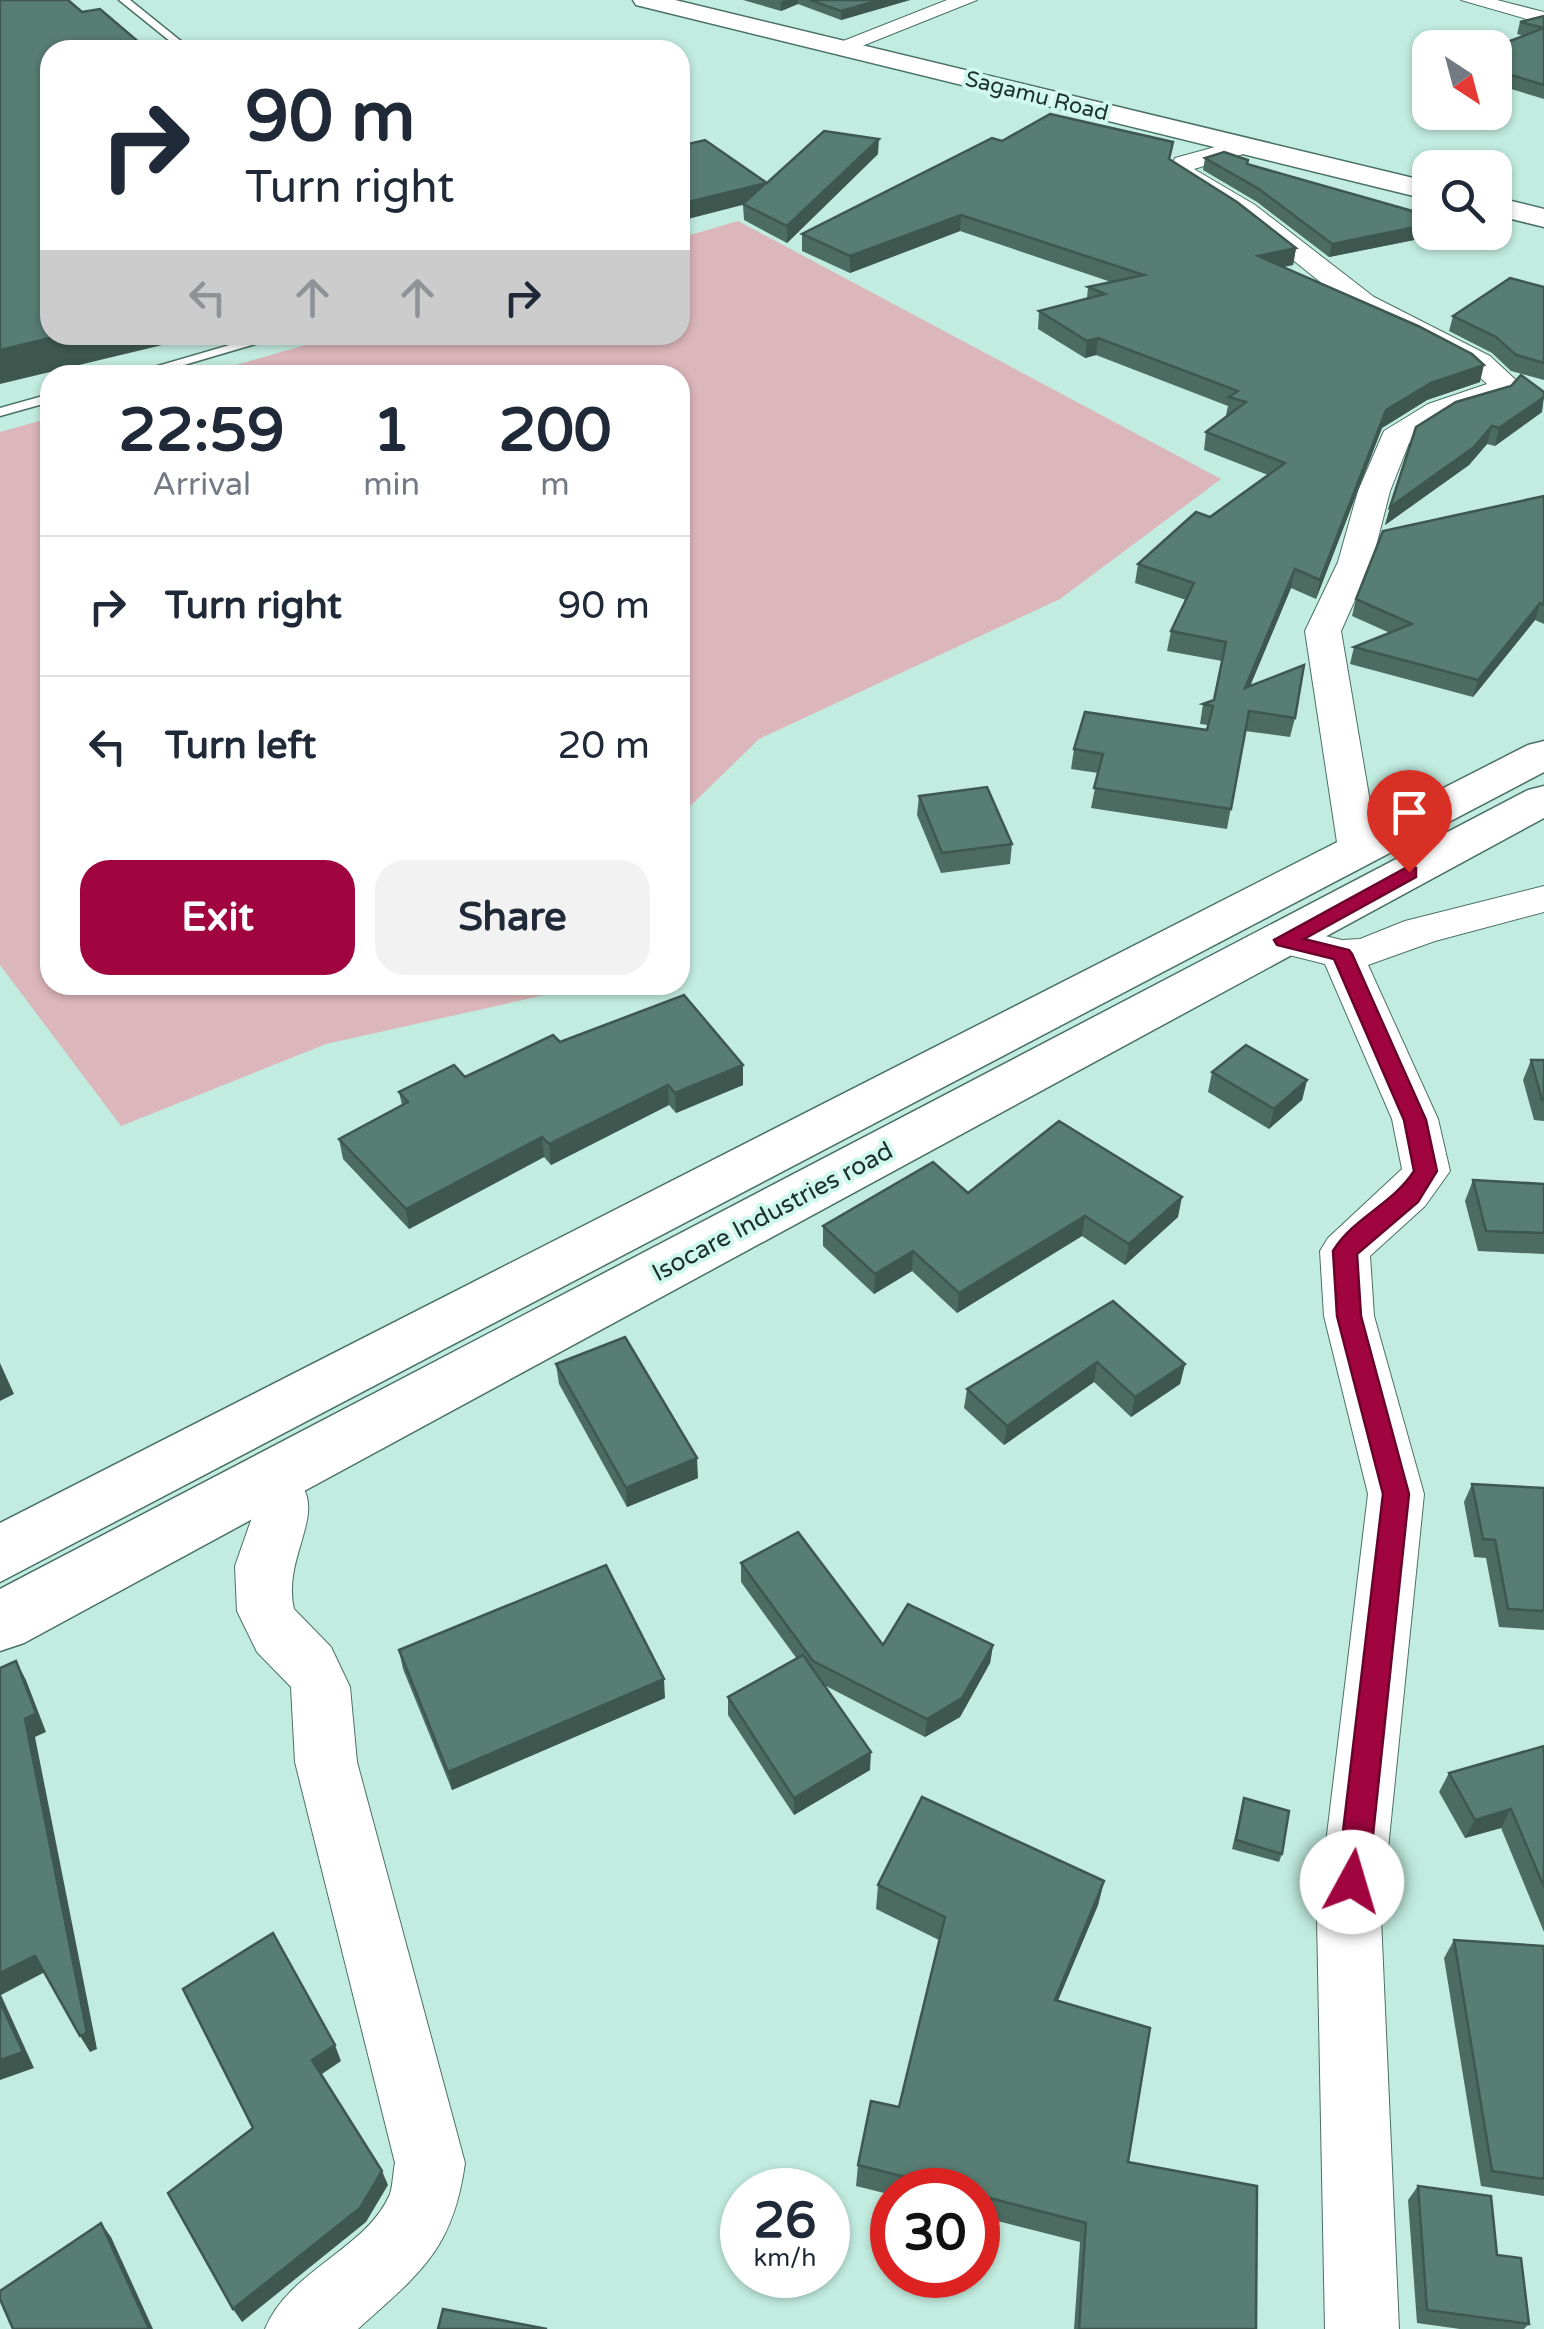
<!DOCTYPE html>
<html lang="en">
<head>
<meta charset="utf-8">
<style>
  :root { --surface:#fff; --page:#f2f2f3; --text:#1f2937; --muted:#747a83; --line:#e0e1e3; --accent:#a10540 }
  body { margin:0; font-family:"Varela Round",sans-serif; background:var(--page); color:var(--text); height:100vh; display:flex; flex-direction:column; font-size:38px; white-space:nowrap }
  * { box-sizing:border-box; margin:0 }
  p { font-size:32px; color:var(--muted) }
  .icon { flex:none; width:55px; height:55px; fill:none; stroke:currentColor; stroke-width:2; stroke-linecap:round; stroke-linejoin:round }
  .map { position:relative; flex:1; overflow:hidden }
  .sheet { position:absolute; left:40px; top:365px; width:650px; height:630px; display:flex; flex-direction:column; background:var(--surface); border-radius:30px; box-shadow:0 2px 8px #0004 }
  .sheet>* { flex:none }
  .top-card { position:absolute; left:40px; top:40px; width:650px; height:305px; border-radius:30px; box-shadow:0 2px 8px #0004; background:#fff; color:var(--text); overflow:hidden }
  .needle { width:65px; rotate:144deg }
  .fabs { position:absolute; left:1412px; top:30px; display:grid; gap:20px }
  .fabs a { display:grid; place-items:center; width:100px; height:100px; border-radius:20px; background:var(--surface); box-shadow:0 2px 8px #0004; font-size:50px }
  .speed { position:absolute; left:720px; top:2168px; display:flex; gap:20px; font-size:50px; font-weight:700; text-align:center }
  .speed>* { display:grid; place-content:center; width:130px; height:130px; border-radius:50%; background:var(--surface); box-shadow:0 2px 8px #0004; line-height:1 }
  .speed small { font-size:25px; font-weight:400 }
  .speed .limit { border:15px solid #d22; background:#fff; color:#111 }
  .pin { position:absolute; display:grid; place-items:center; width:85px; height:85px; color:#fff; margin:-102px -42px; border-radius:50% 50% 50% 0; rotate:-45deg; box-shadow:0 0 10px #0007 }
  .pin .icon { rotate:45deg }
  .me { position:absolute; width:110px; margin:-55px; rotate:6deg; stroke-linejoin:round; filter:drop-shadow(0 0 8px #0008) }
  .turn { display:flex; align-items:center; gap:35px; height:210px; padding:0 40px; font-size:45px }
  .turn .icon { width:130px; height:130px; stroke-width:2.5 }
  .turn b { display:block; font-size:70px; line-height:85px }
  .lanes { display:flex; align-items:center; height:95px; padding:0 40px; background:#0003; justify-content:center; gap:50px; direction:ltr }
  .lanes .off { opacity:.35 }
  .eta { display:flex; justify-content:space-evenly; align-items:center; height:170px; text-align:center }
  .eta b { font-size:60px; font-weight:700; line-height:70px }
  .primary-button { display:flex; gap:20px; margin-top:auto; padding:20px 40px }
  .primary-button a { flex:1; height:115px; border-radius:30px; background:var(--accent); color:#fff; font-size:40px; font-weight:700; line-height:115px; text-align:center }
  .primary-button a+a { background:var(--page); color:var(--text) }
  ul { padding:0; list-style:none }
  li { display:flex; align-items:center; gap:30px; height:140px; padding:0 40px; border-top:2px solid var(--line) }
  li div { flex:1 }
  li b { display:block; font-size:38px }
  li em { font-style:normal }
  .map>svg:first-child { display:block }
  .green { fill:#dbb6ba }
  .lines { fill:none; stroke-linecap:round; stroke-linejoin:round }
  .service-casing { stroke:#4a7165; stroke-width:3 }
  .minor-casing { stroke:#4a7165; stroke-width:2 }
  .tertiary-casing { stroke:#4a7165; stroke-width:3 }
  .trunk-casing { stroke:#4a7165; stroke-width:3 }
  .service { fill:#fff; fill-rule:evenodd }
  .minor { fill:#fff; fill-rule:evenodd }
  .tertiary { fill:#fff; fill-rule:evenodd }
  .trunk { fill:#fff; fill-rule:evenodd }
  .wall { fill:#4c6c62 }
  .shaded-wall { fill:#3e5850 }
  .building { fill:#587d72; stroke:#3e5850; stroke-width:2.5 }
  .route { fill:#a10540; stroke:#69032a; stroke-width:2.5 }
  .labels { text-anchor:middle; stroke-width:8; stroke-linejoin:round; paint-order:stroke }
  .far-street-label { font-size:22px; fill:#1e2f2a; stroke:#cff9ec }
  .street-label { font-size:25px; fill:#1e2f2a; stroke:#cff9ec }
</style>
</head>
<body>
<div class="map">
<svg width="1544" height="2329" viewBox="0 0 1544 2329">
  <rect width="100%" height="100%" fill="#c2ecdf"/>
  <g class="green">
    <polygon points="738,221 1221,479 1060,599 759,739 680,816 680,375 201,375 341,335 680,335 680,238"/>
    <polygon points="50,418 50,985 590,985 326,1044 121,1126 0,965 0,432"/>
  </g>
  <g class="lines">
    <defs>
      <g id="service">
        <polygon points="119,0 130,0 192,50 181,50"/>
        <polygon points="264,335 286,335 150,375 127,375"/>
        <polygon points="50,394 50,402 0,416 0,408"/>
      </g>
      <g id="minor">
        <polygon points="947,0 977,0 847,52 839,54 828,47"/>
        <polygon points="1461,0 1497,0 1544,12 1544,24"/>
        <polygon points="1244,139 1253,141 1256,146 1253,151 1194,169 1255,205 1374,297 1490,356 1519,383 1505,400 1450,416 1409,443 1390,491 1372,562 1341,631 1378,849 1372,858 1358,861 1344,858 1338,849 1305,631 1338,562 1358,491 1384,431 1428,404 1487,384 1470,368 1354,309 1237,215 1169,172 1175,158"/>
        <polygon points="1544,886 1544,912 1435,941 1368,965 1438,1119 1450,1171 1425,1206 1370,1256 1374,1316 1424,1494 1381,1918 1399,2329 1325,2329 1317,1918 1368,1494 1324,1316 1320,1251 1328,1238 1402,1169 1392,1119 1325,964 1269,950 1263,940 1269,930 1284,926 1342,940 1360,939 1405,921"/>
        <path d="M262 1460C353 1492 279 1545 294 1609L331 1647 350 1687 357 1762 465 2163C453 2250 420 2273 358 2329H265C289 2270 367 2249 390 2194 393 2185 393 2172 395 2163L295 1762 291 1687 257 1652 237 1611 235 1566 255 1509 243 1499 235 1483 243 1467Z"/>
      </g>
      <g id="tertiary">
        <polygon points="1544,741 1544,772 0,1582 0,1523 1528,745"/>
        <polygon points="1544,786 1544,818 24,1643 0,1651 0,1589 1528,790"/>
      </g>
      <g id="trunk">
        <polygon points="633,0 675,0 1430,182 1430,200 636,5"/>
        <polygon points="1495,197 1544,209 1544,227 1495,215"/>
      </g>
    </defs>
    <use href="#service" class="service-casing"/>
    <use href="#minor" class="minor-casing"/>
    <use href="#tertiary" class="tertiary-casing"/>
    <use href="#trunk" class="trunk-casing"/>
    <use href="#service" class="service"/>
    <use href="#minor" class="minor"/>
    <use href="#tertiary" class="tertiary"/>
    <use href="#trunk" class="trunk"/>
  </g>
  <g class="wall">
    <polygon points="743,0 910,0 841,20 798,4 781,11"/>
    <polygon points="1544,16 1544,99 1495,84 1495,48 1524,36 1517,34 1520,22"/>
    <polygon points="1002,141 1170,160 1296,248 1293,265 1284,267 1480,382 1427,400 1382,428 1316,599 1291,588 1250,686 1295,718 1290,737 1245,731 1227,829 1091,808 1098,773 1071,769 1074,749 1207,730 1208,725 1200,724 1203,704 1214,700 1222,661 1167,651 1171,631 1186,600 1135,583 1138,564 1210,517 1268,475 1204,450 1206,432 1228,416 1226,415 1228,406 1096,355 1085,358 1038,329 1039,311 1087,298 1088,287 1111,282 960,231 850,273 802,251 802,234"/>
    <polygon points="878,154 787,243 744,220 743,205 767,183"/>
    <polygon points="1205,158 1247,164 1430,232 1445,232 1444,234 1329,257 1257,202 1203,170"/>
    <polygon points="1544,287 1544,380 1511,371 1492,353 1449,331 1453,316"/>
    <polygon points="1542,412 1495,446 1487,444 1469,465 1385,525 1416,427"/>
    <polygon points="1544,496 1544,624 1535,620 1473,697 1350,664 1354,647 1390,633 1352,616 1356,599"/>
    <polygon points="919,796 1012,844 1010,864 941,873 917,815"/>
    <polygon points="560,1042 743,1065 743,1085 676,1113 669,1105 551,1165 544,1157 409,1229 343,1159 339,1139 402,1105 399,1092 465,1077"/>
    <polygon points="1531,1060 1544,1060 1544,1121 1534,1120 1523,1080"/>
    <polygon points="1212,1072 1307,1080 1302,1100 1269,1129 1208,1092"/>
    <polygon points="1473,1180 1544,1184 1544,1254 1478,1251 1465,1201"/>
    <polygon points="968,1193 1178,1217 1125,1265 1082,1236 957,1313 912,1271 874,1294 823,1246 823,1226"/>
    <polygon points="1113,1301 1185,1364 1180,1384 1131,1417 1094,1382 1004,1445 964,1408 967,1389"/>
    <polygon points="556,1364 698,1478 627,1507 559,1384"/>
    <polygon points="1472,1484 1544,1488 1544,1630 1499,1627 1486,1558 1474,1557 1464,1502"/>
    <polygon points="741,1563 883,1645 993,1645 990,1663 960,1717 925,1737 824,1685 870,1770 794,1815 728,1715 728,1697 797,1659 741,1582"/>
    <polygon points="399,1650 665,1698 452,1790 403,1669"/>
    <polygon points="1544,1746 1544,1932 1501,1828 1465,1838 1439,1792 1449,1773"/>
    <polygon points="1244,1798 1282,1854 1279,1862 1232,1849"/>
    <polygon points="1104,1881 1098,1905 1058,2000 1128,2162 1256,2329 1074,2329 1080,2242 978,2216 978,2190 892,2190 892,2195 856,2186 858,2165 899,2107 939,1940 876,1909 878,1885"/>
    <polygon points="1454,1940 1544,1946 1544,2196 1481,2186 1444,1958"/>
    <polygon points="1418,2186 1497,2255 1529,2324 1524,2329 1460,2329 1417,2323 1408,2200"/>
  </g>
  <g class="shaded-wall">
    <polygon points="785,0 798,0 798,4 781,11 781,2"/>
    <polygon points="880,0 910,0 841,20 841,11"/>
    <polygon points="879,139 878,154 787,243 787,226"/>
    <polygon points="766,183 766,199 680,221 680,204"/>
    <polygon points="961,215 960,231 850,273 850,256"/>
    <polygon points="1430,224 1430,232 1445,232 1444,234 1329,257 1332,244"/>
    <polygon points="1296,248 1293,265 1256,272 1258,256"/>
    <polygon points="63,335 204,335 0,384 0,350"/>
    <polygon points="1098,338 1096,355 1085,358 1087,341"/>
    <polygon points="1484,365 1480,382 1427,400 1382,428 1316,599 1320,580 1386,410 1431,383"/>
    <polygon points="1544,397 1542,412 1495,446 1499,428"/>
    <polygon points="1492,426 1487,444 1469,465 1385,525 1390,507"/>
    <polygon points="1295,569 1291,588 1241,708 1245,688"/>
    <polygon points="1540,603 1535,620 1473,697 1478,680"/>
    <polygon points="743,1065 743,1085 676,1113 675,1093"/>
    <polygon points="1307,1080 1302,1100 1269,1129 1274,1109"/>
    <polygon points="668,1085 669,1105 551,1165 549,1144"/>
    <polygon points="542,1137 544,1157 409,1229 406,1209"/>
    <polygon points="1182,1197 1178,1217 1125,1265 1129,1244"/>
    <polygon points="1085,1216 1082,1236 957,1313 959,1293"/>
    <polygon points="913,1251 912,1271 874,1294 875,1274"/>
    <polygon points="1097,1362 1094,1382 1004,1445 1007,1426"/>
    <polygon points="0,1363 14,1394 0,1401"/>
    <polygon points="1185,1364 1180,1384 1131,1417 1135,1397"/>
    <polygon points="697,1458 698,1478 627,1507 626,1488"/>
    <polygon points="993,1645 990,1663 960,1717 925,1737 927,1719"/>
    <polygon points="16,1661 26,1680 46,1732 35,1737 97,2049 90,2052 80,2036"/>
    <polygon points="664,1679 665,1698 452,1790 448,1772"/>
    <polygon points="871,1752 870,1770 794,1815 794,1798"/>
    <polygon points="1511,1809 1501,1828 1465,1838 1475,1820"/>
    <polygon points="1104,1881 1098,1905 1049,2022 1055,2000"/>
    <polygon points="35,1956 45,1972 1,1995 34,2068 0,2080 0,1973"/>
    <polygon points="335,2045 341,2061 319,2076 312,2060"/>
    <polygon points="382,2171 388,2185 366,2222 242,2322 233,2309"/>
    <polygon points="101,2223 111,2237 153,2329 149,2329"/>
  </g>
  <g class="building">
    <polygon points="0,0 68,0 82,12 100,9 148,50 50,50 50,335 63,335 0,350"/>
    <polygon points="810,0 880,0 841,11"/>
    <polygon points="1544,16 1544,28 1520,22"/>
    <polygon points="1544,28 1544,85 1495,70 1495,48 1492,48"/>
    <polygon points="1050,114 1173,142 1169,159 1237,202 1296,248 1258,256 1418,326 1472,354 1484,365 1431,383 1386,410 1320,580 1295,569 1245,688 1304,665 1295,718 1249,711 1231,809 1094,788 1103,754 1074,749 1085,712 1207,730 1213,706 1203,704 1214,700 1226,642 1171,631 1194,583 1138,564 1196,512 1210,517 1285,463 1206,432 1246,402 1229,397 1238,391 1098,338 1087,341 1039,311 1105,294 1088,287 1144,275 961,215 850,256 802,234 992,138 1002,141"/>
    <polygon points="824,131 879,139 787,226 743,204 766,183 680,204 680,146 705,140 767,183"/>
    <polygon points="1224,152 1248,160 1247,164 1430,216 1430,224 1332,244 1259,189 1205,158"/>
    <polygon points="1510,278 1544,287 1544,363 1516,355 1496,337 1453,316"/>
    <polygon points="1521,375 1544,392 1544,397 1499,428 1492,426 1474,447 1390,507 1416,427 1456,402 1511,386"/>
    <polygon points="1544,496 1544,605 1540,603 1478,680 1354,647 1412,624 1356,599 1383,531"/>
    <polygon points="987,787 1012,844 942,853 919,796"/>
    <polygon points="684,995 743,1065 675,1093 668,1085 549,1144 542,1137 406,1209 339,1139 408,1102 399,1092 454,1065 465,1077 553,1035 560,1042"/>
    <polygon points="1246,1045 1307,1080 1274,1109 1212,1072"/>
    <polygon points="1531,1060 1544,1060 1544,1100 1542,1100"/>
    <polygon points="1059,1121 1182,1197 1129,1244 1085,1216 959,1293 913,1251 875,1274 823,1226 933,1162 968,1193"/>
    <polygon points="1473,1180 1544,1184 1544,1233 1486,1231"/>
    <polygon points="1113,1301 1185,1364 1135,1397 1097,1362 1007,1426 967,1389"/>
    <polygon points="625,1337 697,1458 626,1488 556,1364"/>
    <polygon points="1472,1484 1544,1488 1544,1611 1508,1609 1495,1540 1483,1539"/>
    <polygon points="798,1532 883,1645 908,1604 993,1645 962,1698 927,1719 813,1661 741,1563"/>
    <polygon points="606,1565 664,1679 448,1772 399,1650"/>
    <polygon points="803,1655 871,1752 794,1798 728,1697"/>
    <polygon points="16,1661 36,1713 25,1719 87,2033 80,2036 35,1956 0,1973 0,1668"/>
    <polygon points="1544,1746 1544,1887 1511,1809 1475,1820 1449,1773"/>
    <polygon points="922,1797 1104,1881 1055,2000 1150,2028 1128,2162 1257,2186 1256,2329 1079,2329 1086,2223 978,2195 978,2190 956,2190 858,2165 871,2101 899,2107 945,1917 878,1885"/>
    <polygon points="1244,1798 1289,1811 1282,1854 1236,1840"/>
    <polygon points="273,1933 335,2045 312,2060 382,2171 360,2208 233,2309 168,2193 253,2128 183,1989"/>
    <polygon points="1454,1940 1544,1946 1544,2179 1492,2171"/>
    <polygon points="0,2002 23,2052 0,2060"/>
    <polygon points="1418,2186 1491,2196 1497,2255 1521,2258 1529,2324 1427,2310"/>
    <polygon points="101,2223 149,2329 13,2329 0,2299 0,2291"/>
    <polygon points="443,2309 547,2329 438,2329"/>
  </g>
  <path class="route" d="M1409 866 1416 868V877L1304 939 1349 950 1352 954 1426 1120 1437 1171 1418 1202 1357 1254 1361 1316 1409 1494 1368 1882 1363 1893 1352 1897 1341 1893 1337 1882 1383 1494 1337 1316 1333 1251C1354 1217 1393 1204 1414 1171L1404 1120 1334 959 1277 945 1274 940Z"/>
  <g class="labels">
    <g class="far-street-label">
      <text transform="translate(1037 95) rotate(14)" y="8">Sagamu Road</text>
    </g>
    <g class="street-label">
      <text transform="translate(772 1211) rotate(-28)" y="9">Isocare Industries road</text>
    </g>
  </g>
</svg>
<div class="fabs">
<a><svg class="needle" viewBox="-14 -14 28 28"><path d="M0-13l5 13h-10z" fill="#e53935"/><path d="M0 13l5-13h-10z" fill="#747a83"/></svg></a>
<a><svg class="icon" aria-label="search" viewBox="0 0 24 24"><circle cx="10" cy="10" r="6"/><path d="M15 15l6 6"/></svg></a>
</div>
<div class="speed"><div>26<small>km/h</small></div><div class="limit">30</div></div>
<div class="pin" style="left:1409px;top:872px;background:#d93025"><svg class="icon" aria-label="arrive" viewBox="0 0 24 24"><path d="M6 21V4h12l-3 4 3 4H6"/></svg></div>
<svg class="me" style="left:1352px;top:1882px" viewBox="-20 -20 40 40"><circle r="19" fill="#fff"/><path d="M0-13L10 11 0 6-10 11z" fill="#a10540"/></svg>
<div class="top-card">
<div class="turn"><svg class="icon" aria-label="right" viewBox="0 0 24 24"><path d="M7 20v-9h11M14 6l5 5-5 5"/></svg><div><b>90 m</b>Turn right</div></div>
<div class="lanes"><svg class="icon off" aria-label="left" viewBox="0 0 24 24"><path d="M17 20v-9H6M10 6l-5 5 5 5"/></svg><svg class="icon off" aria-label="ahead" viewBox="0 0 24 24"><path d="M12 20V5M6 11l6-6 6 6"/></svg><svg class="icon off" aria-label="ahead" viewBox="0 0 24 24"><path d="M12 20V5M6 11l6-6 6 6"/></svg><svg class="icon" aria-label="right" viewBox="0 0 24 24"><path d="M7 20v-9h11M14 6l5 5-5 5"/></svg></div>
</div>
<section class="sheet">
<div class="eta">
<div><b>22:59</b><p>Arrival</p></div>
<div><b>1</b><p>min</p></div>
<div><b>200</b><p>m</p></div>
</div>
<ul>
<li><svg class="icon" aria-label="right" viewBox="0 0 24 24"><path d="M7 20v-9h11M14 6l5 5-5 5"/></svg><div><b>Turn right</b></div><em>90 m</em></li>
<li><svg class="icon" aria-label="left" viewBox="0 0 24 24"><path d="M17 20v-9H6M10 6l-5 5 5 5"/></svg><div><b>Turn left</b></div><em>20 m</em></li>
</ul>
<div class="primary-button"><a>Exit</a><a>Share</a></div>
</section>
</div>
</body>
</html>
